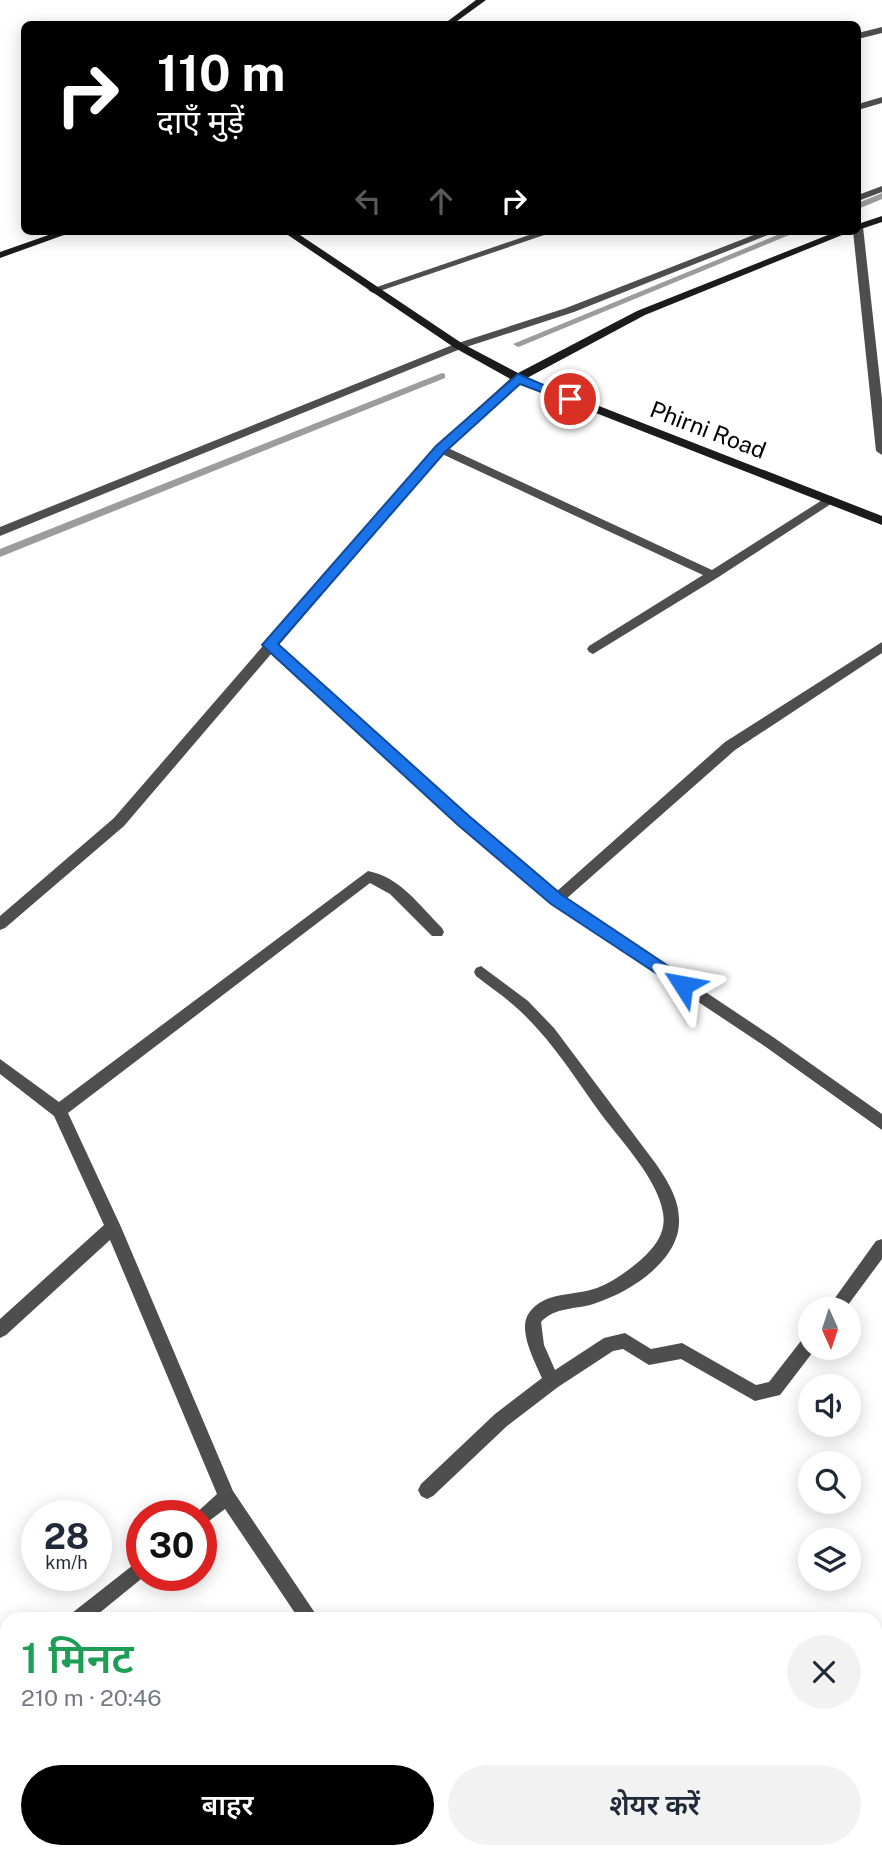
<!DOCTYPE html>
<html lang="hi">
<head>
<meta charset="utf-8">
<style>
  :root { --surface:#fff; --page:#f2f2f3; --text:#1f2937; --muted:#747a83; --accent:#000 }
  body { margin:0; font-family:"Public Sans","Noto Sans Devanagari",sans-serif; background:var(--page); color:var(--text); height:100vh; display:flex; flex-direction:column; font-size:26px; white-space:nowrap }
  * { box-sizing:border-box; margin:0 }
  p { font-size:23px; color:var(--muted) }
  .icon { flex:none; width:38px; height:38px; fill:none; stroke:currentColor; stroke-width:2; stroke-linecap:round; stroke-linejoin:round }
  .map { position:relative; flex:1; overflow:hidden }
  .drawer { position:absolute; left:0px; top:1612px; width:882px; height:247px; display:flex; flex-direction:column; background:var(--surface); border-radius:21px 21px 0 0; box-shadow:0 4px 18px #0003 }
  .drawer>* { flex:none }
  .banner { position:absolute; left:21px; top:21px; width:840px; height:214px; border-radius:10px; box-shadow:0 4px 18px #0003; background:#000; color:#fff; overflow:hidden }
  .needle { width:46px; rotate:177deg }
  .tools { position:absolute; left:798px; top:1297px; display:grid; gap:14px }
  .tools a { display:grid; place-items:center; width:63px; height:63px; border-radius:50%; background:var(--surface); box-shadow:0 4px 18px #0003; font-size:35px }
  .speed { position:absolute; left:21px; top:1500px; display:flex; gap:14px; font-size:35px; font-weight:700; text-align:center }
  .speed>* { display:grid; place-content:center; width:91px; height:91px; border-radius:50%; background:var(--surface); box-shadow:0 4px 18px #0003; line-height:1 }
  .speed small { font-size:18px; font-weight:400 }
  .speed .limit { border:10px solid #d22; background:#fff; color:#111 }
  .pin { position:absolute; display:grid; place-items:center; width:60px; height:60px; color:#fff; margin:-30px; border:4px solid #fff; border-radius:50%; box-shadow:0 2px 7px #0007 }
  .me { position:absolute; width:77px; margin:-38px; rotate:304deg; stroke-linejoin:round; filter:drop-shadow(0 0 5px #0008) }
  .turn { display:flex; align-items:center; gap:24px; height:147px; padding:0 21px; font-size:32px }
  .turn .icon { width:91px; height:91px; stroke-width:2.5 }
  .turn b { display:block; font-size:49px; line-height:60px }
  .lanes { display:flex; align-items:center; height:66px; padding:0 21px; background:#0003; justify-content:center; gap:35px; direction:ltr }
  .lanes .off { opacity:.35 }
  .round { display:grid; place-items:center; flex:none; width:74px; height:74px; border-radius:37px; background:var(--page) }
  .headline { display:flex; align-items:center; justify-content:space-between; height:119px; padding:0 21px }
  h1 { font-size:42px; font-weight:600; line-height:52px; color:#1e9e55 }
  .primary-button { display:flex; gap:14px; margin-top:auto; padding:14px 21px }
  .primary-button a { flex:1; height:80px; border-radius:42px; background:var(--accent); color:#fff; font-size:28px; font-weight:600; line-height:80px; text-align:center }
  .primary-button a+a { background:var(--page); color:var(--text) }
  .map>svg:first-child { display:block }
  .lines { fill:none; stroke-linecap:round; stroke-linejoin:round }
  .stream { fill:#9c9c9c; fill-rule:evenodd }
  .street { fill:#4e4e4e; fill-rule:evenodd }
  .secondary { fill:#1b1b1b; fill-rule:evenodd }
  .route { fill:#1a73e8; stroke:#114b97; stroke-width:2 }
  .labels { text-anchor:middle; stroke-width:7; stroke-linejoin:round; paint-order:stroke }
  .street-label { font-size:23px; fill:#000; stroke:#fff }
</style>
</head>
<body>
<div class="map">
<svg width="882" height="1858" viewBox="0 0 882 1858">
  <rect width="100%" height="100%" fill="#fff"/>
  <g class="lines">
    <g class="stream">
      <polygon points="882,193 882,199 858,209 858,203"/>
      <polygon points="787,231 799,231 521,346 518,347 513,344"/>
      <polygon points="442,373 445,374 445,378 0,557 0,549"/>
    </g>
    <g class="street">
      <polygon points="882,27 882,33 858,39 858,33"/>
      <polygon points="882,97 882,103 858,110 858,104"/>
      <polygon points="882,186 882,192 858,201 858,195"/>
      <polygon points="858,224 863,227 882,399 882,455 876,451 853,231 858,231"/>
      <polygon points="541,231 556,231 377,292 373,293 368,290"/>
      <polygon points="764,231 778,231 574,312 463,348 0,536 0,527 455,344 566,308"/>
      <polygon points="518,374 522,375 522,381 448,448 712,570 827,497 831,496 837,500 717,578 593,654 589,652 587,649 589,646 703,575 442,454 278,646 469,817 556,892 725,742 882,642 882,653 735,750 566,899 773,1037 882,1114 882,1130 763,1045 551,904 459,825 271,654 124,826 5,928 0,930 0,916 114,818 436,446 514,375"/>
      <path d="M368 871C400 877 420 906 442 928L444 932 442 936H432L390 894 370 883 68 1113 121 1227 233 1491 319 1619H299L225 1509 201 1527V1516H193L217 1494 110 1240 6 1335 0 1338V1319L104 1225 54 1116 0 1074V1059L59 1102Z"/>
      <path d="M481 966 528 1001 554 1028 656 1164C667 1180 679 1199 679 1219 681 1260 630 1292 596 1303 578 1310 555 1306 541 1322L544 1345 555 1370 604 1338 625 1333 651 1349 682 1343 756 1385 769 1382 804 1337 810 1335V1348H816L780 1395 755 1401 681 1359 649 1365 623 1349 613 1351 558 1387 507 1426 433 1496 427 1499 421 1496 418 1490 421 1484 495 1414 542 1378C535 1362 517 1329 529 1313 544 1291 575 1296 597 1288 615 1281 632 1268 646 1255 658 1243 666 1230 663 1213 658 1179 621 1141 601 1114 575 1078 551 1039 518 1009 505 997 490 987 476 976L474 972 476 968Z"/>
      <polygon points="882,1239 882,1259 845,1309 827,1309 876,1241"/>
      <polygon points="142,1558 142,1575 146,1575 92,1619 69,1619 72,1613"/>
      <polygon points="7,1666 7,1687 0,1690 0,1669"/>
      <polygon points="458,1852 479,1852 482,1858 461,1858"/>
    </g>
    <g class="secondary">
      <polygon points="476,0 486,0 453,24 444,24"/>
      <polygon points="882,216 882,222 858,230 858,224"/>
      <polygon points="60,231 75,231 0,258 0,252"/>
      <polygon points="282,231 294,231 463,344 518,373 637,311 838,231 852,231 645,315 527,378 882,516 882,525 514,381 455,348"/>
    </g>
  </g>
  <polygon class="route" points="518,374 576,399 570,403 520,384 445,452 278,644 469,816 562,895 689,980 691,985 689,989 683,991 551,904 458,825 262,645 436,446"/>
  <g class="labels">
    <g class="street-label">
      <text transform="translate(708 430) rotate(21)" y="8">Phirni Road</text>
    </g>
  </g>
</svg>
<div class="tools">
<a><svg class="needle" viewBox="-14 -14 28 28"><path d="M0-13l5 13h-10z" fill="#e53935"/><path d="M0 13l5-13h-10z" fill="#747a83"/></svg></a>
<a><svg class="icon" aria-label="sound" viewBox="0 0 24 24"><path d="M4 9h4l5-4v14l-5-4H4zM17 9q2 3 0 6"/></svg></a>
<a><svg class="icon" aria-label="search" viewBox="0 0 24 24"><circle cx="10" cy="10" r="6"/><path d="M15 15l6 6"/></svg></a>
<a><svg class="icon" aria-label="layers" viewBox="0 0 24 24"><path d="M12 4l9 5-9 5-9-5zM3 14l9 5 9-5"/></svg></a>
</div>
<div class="speed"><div>28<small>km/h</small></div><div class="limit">30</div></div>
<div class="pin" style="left:570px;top:399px;background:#d93025"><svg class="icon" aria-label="arrive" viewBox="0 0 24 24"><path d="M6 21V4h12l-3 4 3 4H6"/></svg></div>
<svg class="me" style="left:683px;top:985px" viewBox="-20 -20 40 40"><path d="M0-17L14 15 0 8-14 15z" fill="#1a73e8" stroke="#fff" stroke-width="4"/></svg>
<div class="banner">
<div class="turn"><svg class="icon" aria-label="right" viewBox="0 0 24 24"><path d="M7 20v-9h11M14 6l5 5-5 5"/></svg><div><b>110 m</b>दाएँ मुड़ें</div></div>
<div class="lanes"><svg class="icon off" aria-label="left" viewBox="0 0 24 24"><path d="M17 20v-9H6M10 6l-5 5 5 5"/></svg><svg class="icon off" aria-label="ahead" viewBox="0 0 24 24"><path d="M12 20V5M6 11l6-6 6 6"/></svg><svg class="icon" aria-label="right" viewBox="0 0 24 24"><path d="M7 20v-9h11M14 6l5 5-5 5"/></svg></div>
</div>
<section class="drawer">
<div class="headline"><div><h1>1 मिनट</h1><p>210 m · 20:46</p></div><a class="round"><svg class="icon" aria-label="close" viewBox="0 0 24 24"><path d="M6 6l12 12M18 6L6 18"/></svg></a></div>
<div class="primary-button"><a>बाहर</a><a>शेयर करें</a></div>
</section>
</div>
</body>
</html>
